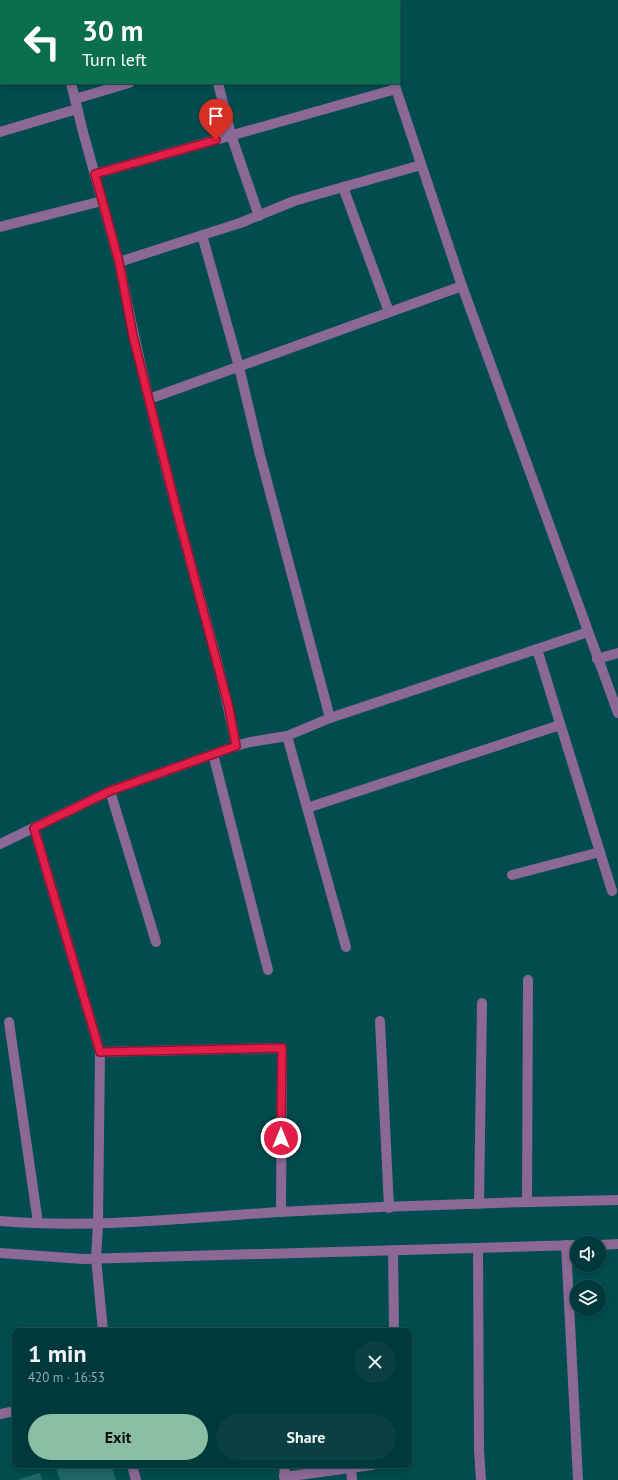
<!DOCTYPE html>
<html lang="en">
<head>
<meta charset="utf-8">
<style>
  :root { --surface:#00393b; --page:#0a4042; --text:#f1f3f6; --muted:#95acaf; --line:#225355; --accent:#8abfa5 }
  body { margin:0; font-family:"PT Sans",sans-serif; background:var(--page); color:var(--text); height:100vh; display:flex; flex-direction:column; font-size:15px; white-space:nowrap }
  * { box-sizing:border-box; margin:0 }
  p { font-size:13px; color:var(--muted) }
  .icon { flex:none; width:22px; height:22px; fill:none; stroke:currentColor; stroke-width:2; stroke-linecap:round; stroke-linejoin:round }
  .map { position:relative; flex:1; overflow:hidden }
  .details { position:absolute; left:12px; top:1328px; width:400px; height:140px; display:flex; flex-direction:column; background:var(--surface); border-radius:8px; box-shadow:0 2px 6px #0003,0 0 0 1px var(--line) }
  .details>* { flex:none }
  .hud { position:absolute; left:0px; top:0px; width:400px; height:84px; box-shadow:0 2px 6px #0003,0 0 0 1px var(--line); background:#0b6e4f; color:#fff; overflow:hidden }
  .buttons { position:absolute; left:570px; top:1236px; display:grid; gap:8px }
  .buttons a { display:grid; place-items:center; width:36px; height:36px; border-radius:50%; background:var(--surface); box-shadow:0 2px 6px #0003,0 0 0 1px var(--line); font-size:20px }
  .pin { position:absolute; display:grid; place-items:center; width:34px; height:34px; color:#fff; margin:-41px -17px; border-radius:50% 50% 50% 0; rotate:-45deg; box-shadow:0 0 4px #0007 }
  .pin .icon { rotate:45deg }
  .me { position:absolute; width:44px; margin:-22px; rotate:0deg; stroke-linejoin:round; filter:drop-shadow(0 0 3px #0008) }
  .turn { display:flex; align-items:center; gap:14px; height:84px; padding:0 16px; font-size:18px }
  .turn .icon { width:52px; height:52px; stroke-width:2.5 }
  .turn b { display:block; font-size:28px; line-height:34px }
  .round { display:grid; place-items:center; flex:none; width:42px; height:42px; border-radius:21px; background:var(--page) }
  .overview { display:flex; align-items:center; justify-content:space-between; height:68px; padding:0 16px }
  h1 { font-size:24px; font-weight:700; line-height:30px }
  .primary-button { display:flex; gap:8px; margin-top:auto; padding:8px 16px }
  .primary-button a { flex:1; height:46px; border-radius:24px; background:var(--accent); color:#111; font-size:16px; font-weight:700; line-height:46px; text-align:center }
  .primary-button a+a { background:var(--page); color:var(--text) }
  .map>svg:first-child { display:block }
  .building { fill:#206669 }
  .lines { fill:none; stroke-linecap:round; stroke-linejoin:round }
  .minor { stroke:#8b6895; stroke-width:10 }
  .tertiary { stroke:#8b6895; stroke-width:10 }
  .route-casing { stroke:#92132f; stroke-width:10 }
  .route { stroke:#e11d48; stroke-width:7 }
</style>
</head>
<body>
<div class="map">
<svg width="618" height="1480" viewBox="0 0 618 1480">
  <rect width="100%" height="100%" fill="#004c4f"/>
  <g class="building">
    <polygon points="55,1465 111,1465 116,1480 60,1480"/>
    <polygon points="40,1473 42,1480 17,1480"/>
  </g>
  <g class="lines">
    <g class="minor">
      <polyline points="50,0 50,1"/>
      <polyline points="194,0 195,1"/>
      <polyline points="367,0 367,1"/>
      <polyline points="129,1 132,0"/>
      <polyline points="0,39 1,38"/>
      <polyline points="71,83 83,132 119,262"/>
      <polyline points="218,83 231,135 259,216"/>
      <polyline points="394,83 462,286 618,713"/>
      <polyline points="75,99 129,83"/>
      <polyline points="0,132 77,109"/>
      <polyline points="95,174 396,89"/>
      <polyline points="343,187 389,312"/>
      <polyline points="0,227 102,201"/>
      <polyline points="202,235 239,367 260,455 330,718"/>
      <polyline points="149,399 462,286"/>
      <polyline points="537,649 612,891"/>
      <polyline points="597,659 618,653"/>
      <path d="M236 746C224 682 206 620 189 557 163 460 138 362 119 262L240 223 294 201 421 165"/>
      <polyline points="213,754 268,970"/>
      <polyline points="110,791 156,942"/>
      <polyline points="307,808 560,725"/>
      <polyline points="34,828 100,1052 98,1224 96,1258 103,1331"/>
      <polyline points="0,844 110,791 236,746 250,742 287,736"/>
      <polyline points="512,875 600,852"/>
      <polyline points="346,947 287,736 330,718 588,632"/>
      <polyline points="380,1021 389,1208"/>
      <polyline points="9,1022 38,1223"/>
      <polyline points="100,1052 282,1048 281,1212"/>
      <polyline points="527,1202 528,980"/>
      <polyline points="479,1204 482,1003"/>
      <polyline points="566,1245 578,1480"/>
      <polyline points="478,1248 479,1450 481,1480"/>
      <polyline points="393,1250 394,1331"/>
      <polyline points="0,1414 15,1411"/>
      <polyline points="132,1465 136,1480"/>
      <polyline points="285,1465 284,1477 372,1465"/>
      <polyline points="351,1468 352,1480"/>
    </g>
    <g class="tertiary">
      <path d="M0 1221C93 1229 187 1218 279 1212 392 1206 505 1202 618 1200"/>
      <polyline points="599,1245 618,1244"/>
      <polyline points="0,1253 83,1259 577,1245"/>
    </g>
  </g>
  <g class="lines">
    <defs>
      <polyline id="route" points="216,140 95,174 119,262 133,336 175,504 229,708 236,746 110,791 34,828 100,1052 282,1048 281,1138"/>
    </defs>
    <use href="#route" class="route-casing"/>
    <use href="#route" class="route"/>
  </g>
</svg>
<div class="buttons">
<a><svg class="icon" aria-label="sound" viewBox="0 0 24 24"><path d="M4 9h4l5-4v14l-5-4H4zM17 9q2 3 0 6"/></svg></a>
<a><svg class="icon" aria-label="layers" viewBox="0 0 24 24"><path d="M12 4l9 5-9 5-9-5zM3 14l9 5 9-5"/></svg></a>
</div>
<div class="pin" style="left:216px;top:140px;background:#d93025"><svg class="icon" aria-label="arrive" viewBox="0 0 24 24"><path d="M6 21V4h12l-3 4 3 4H6"/></svg></div>
<svg class="me" style="left:281px;top:1138px" viewBox="-20 -20 40 40"><circle r="17" fill="#e11d48" stroke="#fff" stroke-width="3"/><path d="M0-11L8 9 0 5-8 9z" fill="#fff"/></svg>
<div class="hud">
<div class="turn"><svg class="icon" aria-label="left" viewBox="0 0 24 24"><path d="M17 20v-9H6M10 6l-5 5 5 5"/></svg><div><b>30 m</b>Turn left</div></div>
</div>
<section class="details">
<div class="overview"><div><h1>1 min</h1><p>420 m · 16:53</p></div><a class="round"><svg class="icon" aria-label="close" viewBox="0 0 24 24"><path d="M6 6l12 12M18 6L6 18"/></svg></a></div>
<div class="primary-button"><a>Exit</a><a>Share</a></div>
</section>
</div>
</body>
</html>
